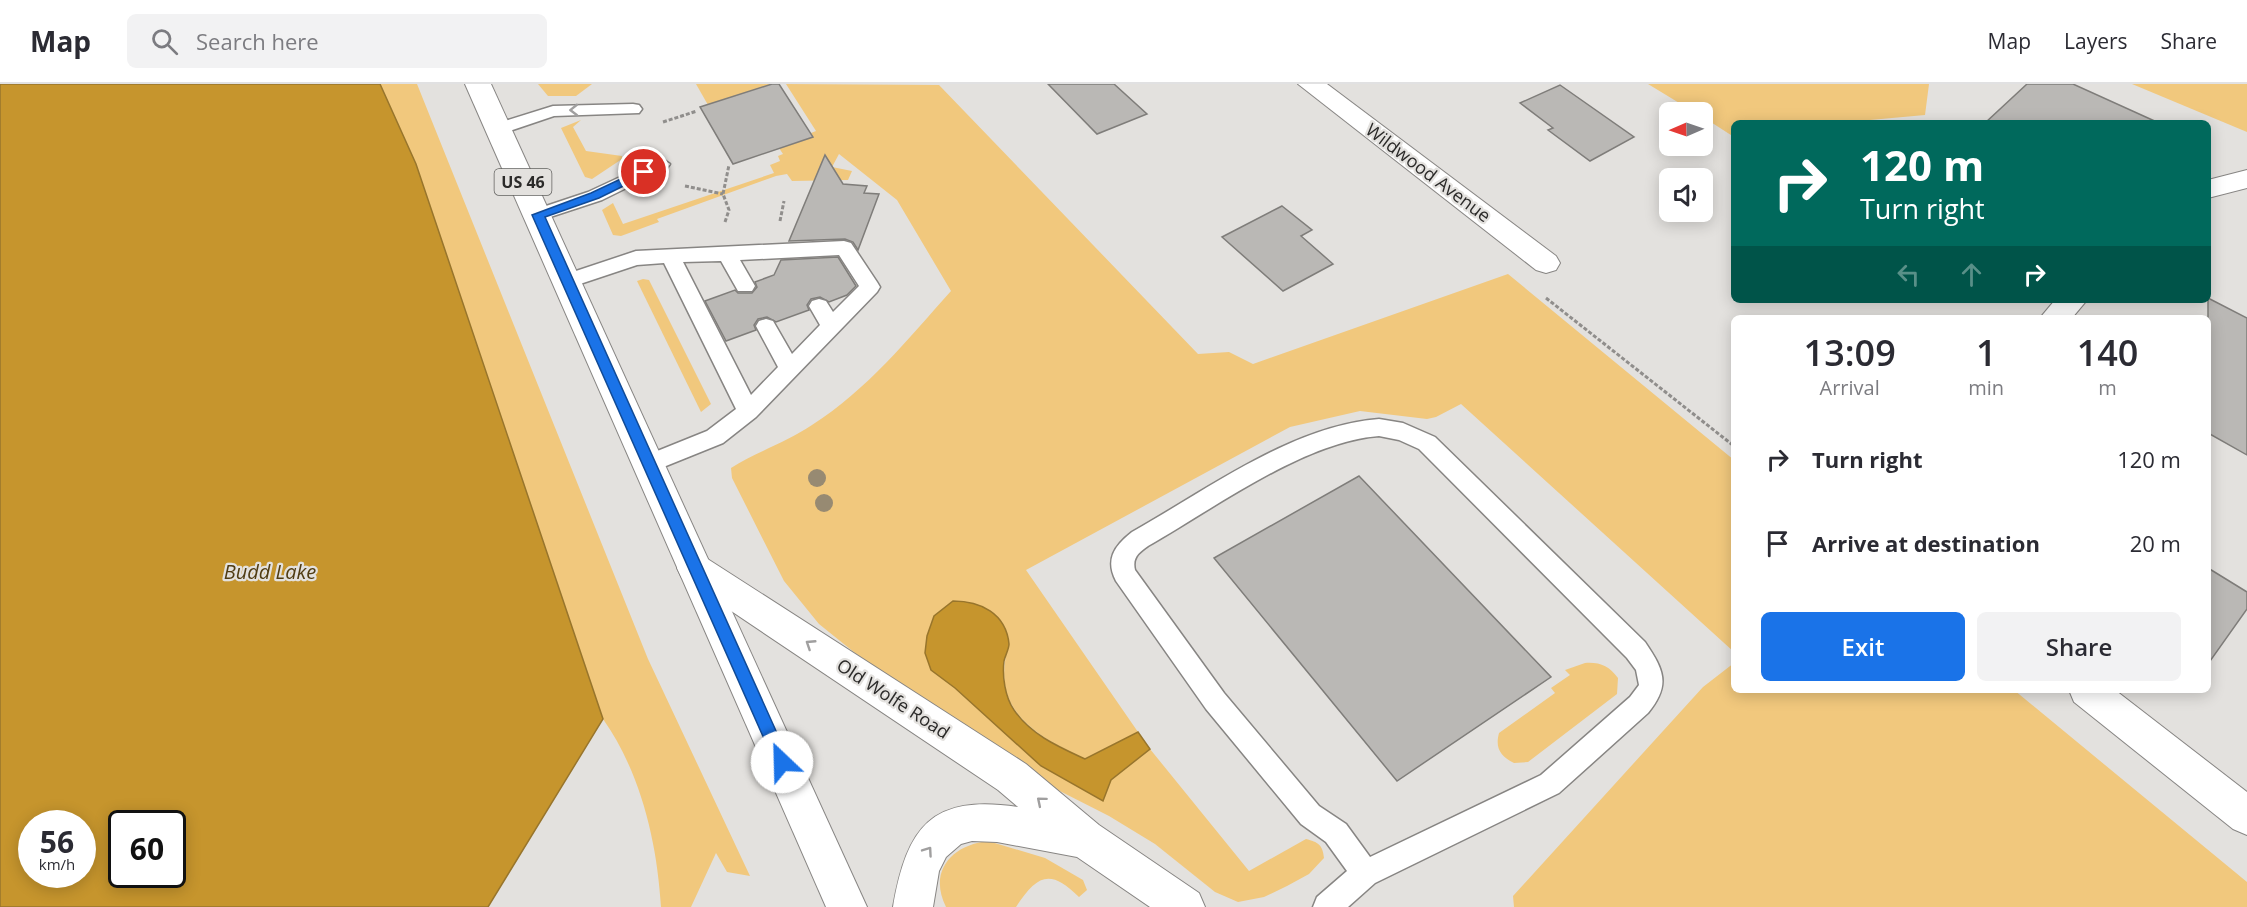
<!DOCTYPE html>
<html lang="en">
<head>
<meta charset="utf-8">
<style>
  :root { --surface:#fff; --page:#f2f2f3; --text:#2b2b33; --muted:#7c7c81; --line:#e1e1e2; --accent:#1a73e8 }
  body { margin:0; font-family:"Open Sans",sans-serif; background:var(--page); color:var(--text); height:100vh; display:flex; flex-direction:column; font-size:22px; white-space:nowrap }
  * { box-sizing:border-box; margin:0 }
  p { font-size:20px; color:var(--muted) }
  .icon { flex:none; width:33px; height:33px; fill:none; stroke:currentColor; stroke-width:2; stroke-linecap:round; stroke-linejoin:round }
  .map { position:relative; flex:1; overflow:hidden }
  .drawer { position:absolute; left:1731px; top:231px; width:480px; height:378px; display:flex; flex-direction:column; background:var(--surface); border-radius:9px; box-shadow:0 3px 15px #0003 }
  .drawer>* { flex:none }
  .banner { position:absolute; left:1731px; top:36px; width:480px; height:183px; border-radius:9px; box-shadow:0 3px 15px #0003; background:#00695c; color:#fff; overflow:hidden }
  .needle { width:39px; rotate:268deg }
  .fabs { position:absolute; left:1659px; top:18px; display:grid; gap:12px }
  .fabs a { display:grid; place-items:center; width:54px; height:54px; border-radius:9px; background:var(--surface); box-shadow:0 3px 15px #0003; font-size:30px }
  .speed { position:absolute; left:18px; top:726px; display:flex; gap:12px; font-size:30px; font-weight:700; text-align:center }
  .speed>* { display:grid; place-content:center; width:78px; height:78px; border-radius:50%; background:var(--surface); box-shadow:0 3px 15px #0003; line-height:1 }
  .speed small { font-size:15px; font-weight:400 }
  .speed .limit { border:3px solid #111; border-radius:9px; background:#fff; color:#111 }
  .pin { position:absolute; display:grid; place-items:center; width:51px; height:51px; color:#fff; margin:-26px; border:3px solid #fff; border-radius:50%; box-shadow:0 2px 6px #0007 }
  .me { position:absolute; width:66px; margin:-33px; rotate:336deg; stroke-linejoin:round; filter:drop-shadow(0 0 4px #0008) }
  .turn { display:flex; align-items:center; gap:21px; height:126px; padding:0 30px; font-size:27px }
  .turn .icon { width:78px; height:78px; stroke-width:2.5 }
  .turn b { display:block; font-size:42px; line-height:51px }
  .lanes { display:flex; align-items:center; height:57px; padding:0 30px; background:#0003; justify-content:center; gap:30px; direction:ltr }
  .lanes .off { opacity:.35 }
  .eta { display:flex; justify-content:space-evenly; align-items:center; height:102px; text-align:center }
  .eta b { font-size:36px; font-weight:600; line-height:42px }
  .action { display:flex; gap:12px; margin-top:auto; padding:12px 30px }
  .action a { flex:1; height:69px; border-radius:9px; background:var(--accent); color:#fff; font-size:24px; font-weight:600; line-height:69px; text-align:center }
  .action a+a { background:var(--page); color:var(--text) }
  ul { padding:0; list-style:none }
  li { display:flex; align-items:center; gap:18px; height:84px; padding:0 30px }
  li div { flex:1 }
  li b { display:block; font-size:22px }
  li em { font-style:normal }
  header { display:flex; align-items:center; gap:36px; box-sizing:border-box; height:84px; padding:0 30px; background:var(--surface); border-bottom:2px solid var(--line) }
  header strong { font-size:28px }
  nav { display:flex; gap:33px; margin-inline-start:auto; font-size:21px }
  .search { width:420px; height:54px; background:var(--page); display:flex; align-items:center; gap:15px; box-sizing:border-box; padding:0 21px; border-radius:9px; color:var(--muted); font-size:22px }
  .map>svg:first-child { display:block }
  .green { fill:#f1c87d }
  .water { fill:#c6952d; stroke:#98752c; stroke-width:1.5; fill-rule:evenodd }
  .building { fill:#bab8b5; stroke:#7f7d7a; stroke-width:1.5 }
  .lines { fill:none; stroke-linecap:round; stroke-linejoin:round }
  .service-casing { stroke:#878583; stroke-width:3 }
  .minor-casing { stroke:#878583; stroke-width:2 }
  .tertiary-casing { stroke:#878583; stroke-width:2 }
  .primary-casing { stroke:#878583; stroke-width:2 }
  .path-far1 { stroke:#908e8c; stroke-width:3; stroke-dasharray:4 2; stroke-linecap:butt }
  .path { stroke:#908e8c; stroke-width:4; stroke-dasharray:5 3; stroke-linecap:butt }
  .service { fill:#fff; fill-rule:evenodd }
  .minor { fill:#fff; fill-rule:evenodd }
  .tertiary { fill:#fff; fill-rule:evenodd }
  .primary { fill:#fff; fill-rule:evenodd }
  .tree { fill:#978a72 }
  .oneway { stroke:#a09f9f }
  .route { fill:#1a73e8; stroke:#114b97; stroke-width:1.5 }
  .labels { text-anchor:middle; stroke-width:4.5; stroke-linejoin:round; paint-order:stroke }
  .shield { fill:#e3e1de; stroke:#62615f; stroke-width:1.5 }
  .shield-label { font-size:16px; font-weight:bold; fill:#2b2a29 }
  .street-label { font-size:18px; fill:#2b2a29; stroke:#e3e1de }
  .water-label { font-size:20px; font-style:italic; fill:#503c12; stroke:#e3e1de }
</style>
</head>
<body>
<header>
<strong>Map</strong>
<div class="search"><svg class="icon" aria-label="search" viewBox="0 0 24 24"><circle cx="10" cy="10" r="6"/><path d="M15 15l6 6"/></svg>Search here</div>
<nav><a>Map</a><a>Layers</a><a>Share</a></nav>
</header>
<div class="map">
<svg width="2247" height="823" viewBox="0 0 2247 823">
  <rect width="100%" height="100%" fill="#e3e1de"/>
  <g class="green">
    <path d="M380 0H417L648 575 750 792 727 788 716 769 691 823H661C657 758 641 689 603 635L416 80Z"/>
    <polygon points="538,0 592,0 576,12 548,12"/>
    <polygon points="696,0 772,0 708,21"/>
    <path d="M786 0 939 1 1198 270 1229 268 1253 280 1508 190 1734 376V568L1461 320 1436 333 1427 335 1360 327 1290 343 1026 486 1138 648 1085 675C1034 651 989 625 1009 560L931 586 955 604 1041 682 1103 717 1111 696 1150 665 1249 787 1306 755C1318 758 1323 761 1324 774L1309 790 1287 802 1264 813 1238 818 1215 808 1155 760 1109 732 1044 699 855 569 819 540 784 497 732 394 731 384C756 368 787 358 812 341 867 306 908 255 951 207L897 116 839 70 832 83 852 87 848 96 792 97 787 90 776 92 657 135 659 138 621 152 613 151 602 126 613 119 623 140 774 89 770 81 780 77 778 72 783 70 779 64 813 53 811 49 816 47Z"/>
    <polygon points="1648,0 1929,0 1925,31 1837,39 1734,39 1734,53 1703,33 1702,28 1694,28"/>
    <polygon points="2132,0 2247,0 2247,48"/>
    <polygon points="581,36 573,43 586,67 622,72 622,75 592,95 585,93 561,44"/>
    <polygon points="643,195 649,196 711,320 701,328 637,197"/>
    <path d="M1585 579C1600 578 1609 582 1618 594L1617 610 1528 678 1514 679C1500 672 1495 664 1499 649L1555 609 1551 604 1570 591 1565 586Z"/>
    <polygon points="1734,579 1734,606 2014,606 2247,798 2247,823 1514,823 1513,812 1703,603"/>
    <path d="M988 757 1045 774 1083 796 1087 806 1079 813C1050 784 1037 791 1016 823H946C928 787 952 761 988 757Z"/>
  </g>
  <g class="water">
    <path d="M0 0H380L416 80 603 635 488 823H0ZM32 740H82V790H32ZM122 740H172V790H122Z"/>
    <path d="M953 517C980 517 1006 529 1009 560 1009 565 1005 572 1004 577 1002 592 1005 613 1014 626 1031 651 1059 663 1085 675L1138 648 1150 665 1111 696 1103 717 1041 682 955 604 931 586 925 569 927 552 934 532Z"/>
  </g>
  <g class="building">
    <polygon points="772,0 779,0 813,53 733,80 700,23"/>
    <polygon points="1048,0 1114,0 1147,30 1097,50"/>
    <polygon points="2027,0 2073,0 2159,39 1985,39"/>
    <polygon points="1560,1 1634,53 1590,77 1548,46 1553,44 1520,19"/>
    <polygon points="825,71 843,100 867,102 864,109 879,110 858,166 853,158 845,155 789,157"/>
    <polygon points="1282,122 1312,146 1301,152 1333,180 1283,207 1222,153"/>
    <polygon points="838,173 856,202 847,211 829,218 820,213 811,215 807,221 809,226 776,238 767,233 758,235 754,241 756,246 726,257 705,217 735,206 738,209 752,209 757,203 755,198 774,191 781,176"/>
    <polygon points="2208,214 2247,234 2247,371 2208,349"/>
    <polygon points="1359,392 1551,593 1397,697 1214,474"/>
    <polygon points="2208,484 2247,508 2247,525 2208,580"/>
  </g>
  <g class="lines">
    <defs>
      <g id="service">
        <polygon points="633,20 639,21 642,25 639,29 554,32 498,51 489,45 492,41 553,22"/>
        <polygon points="661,74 670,80 667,84 602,116 538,137 531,135 529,131 531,127 588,108"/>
        <path d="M844 157 851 159 877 198 880 203 877 208 756 333 723 359 656 386 648 389 640 386 637 380 640 374 707 347 736 325 664 179 637 181 568 204 561 202 558 197 561 192 636 167ZM839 171 859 202 833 228 826 217 819 215 812 217 809 222 820 241 792 270 773 237 766 235 759 237 756 242 778 283 751 311 683 178 721 177 738 207H752L755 202 740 176Z"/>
        <path d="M1379 335 1403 339 1435 353 1645 558C1664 586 1671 601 1648 629L1559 709 1375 799 1348 823H1313L1317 813 1347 787 1326 758 1301 740 1206 625 1116 497C1105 476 1114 462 1132 448 1207 406 1291 342 1379 335ZM1379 352 1399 356 1419 365 1627 574 1636 586 1639 601 1630 613 1541 691 1370 773 1346 740 1319 722 1224 609 1135 486C1132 473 1139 469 1148 462 1215 424 1303 358 1379 352Z"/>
      </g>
      <g id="minor">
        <polygon points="1298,0 1327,0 1556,172 1560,179 1556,186 1546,189 1536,186"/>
        <polygon points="2247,86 2247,104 2208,114 2208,96"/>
        <polygon points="2055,216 2087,216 2072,234 2040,234"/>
        <polygon points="2069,606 2115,606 2247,708 2247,751 2233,745 2074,618"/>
      </g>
      <path id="tertiary" d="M694 469 706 474 1026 680 1099 741 1199 809 1205 823H1150L1077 773 997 758 972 757 961 760 946 773 939 787 933 823H893C907 743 931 710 1018 723L998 706 682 494 677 484 682 474Z"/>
      <polygon id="primary" points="465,0 491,0 867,823 826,823"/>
    </defs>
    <use href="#service" class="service-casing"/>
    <use href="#minor" class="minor-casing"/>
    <use href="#tertiary" class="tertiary-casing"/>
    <use href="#primary" class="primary-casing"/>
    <g class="path-far1">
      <polyline points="663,38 697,27"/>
      <polyline points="685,102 723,110"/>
      <polyline points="780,137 784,117"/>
      <polyline points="725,138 729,126 723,110 729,81"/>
      <polyline points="1546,214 1734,362"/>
    </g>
    <polyline class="path" points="1732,361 1734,362"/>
    <use href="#service" class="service"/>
    <use href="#minor" class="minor"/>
    <use href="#tertiary" class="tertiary"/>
    <use href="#primary" class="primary"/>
  </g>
  <g class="tree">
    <circle cx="817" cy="394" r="9"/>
    <circle cx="824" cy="419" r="9"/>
  </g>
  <defs><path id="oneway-chevron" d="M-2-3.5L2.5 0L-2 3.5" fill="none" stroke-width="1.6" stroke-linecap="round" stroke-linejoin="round" transform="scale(1.5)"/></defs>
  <g class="oneway">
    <use href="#oneway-chevron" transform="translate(574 26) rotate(179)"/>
    <use href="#oneway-chevron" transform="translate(810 560) rotate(-147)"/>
    <use href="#oneway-chevron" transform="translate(1041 717) rotate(-140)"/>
    <use href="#oneway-chevron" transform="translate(928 767) rotate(-55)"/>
  </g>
  <polygon class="route" points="644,84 648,85 648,90 599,114 545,133 790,678 788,684 782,686 777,684 532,131 591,109"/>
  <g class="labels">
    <rect class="shield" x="494.5" y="85" width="57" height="26" rx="4.5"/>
    <g class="shield-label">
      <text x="523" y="104">US 46</text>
    </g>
    <g class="street-label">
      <text transform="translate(1428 89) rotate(37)" y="6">Wildwood Avenue</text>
      <text transform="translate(893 615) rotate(33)" y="6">Old Wolfe Road</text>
    </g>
    <g class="water-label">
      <text x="270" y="495">Budd Lake</text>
    </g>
  </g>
</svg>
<div class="fabs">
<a><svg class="needle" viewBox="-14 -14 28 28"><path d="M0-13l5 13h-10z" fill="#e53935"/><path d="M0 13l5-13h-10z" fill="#7c7c81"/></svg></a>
<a><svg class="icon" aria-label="sound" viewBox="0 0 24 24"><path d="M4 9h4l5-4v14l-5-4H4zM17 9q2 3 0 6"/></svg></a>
</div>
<div class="speed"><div>56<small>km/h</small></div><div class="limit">60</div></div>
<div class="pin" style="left:644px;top:88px;background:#d93025"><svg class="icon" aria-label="arrive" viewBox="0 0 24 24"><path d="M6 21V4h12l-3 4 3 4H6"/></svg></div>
<svg class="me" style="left:782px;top:678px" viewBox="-20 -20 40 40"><circle r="19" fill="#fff"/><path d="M0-13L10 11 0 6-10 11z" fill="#1a73e8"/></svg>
<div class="banner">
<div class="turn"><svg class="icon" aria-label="right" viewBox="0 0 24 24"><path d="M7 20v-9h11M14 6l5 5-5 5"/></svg><div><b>120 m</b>Turn right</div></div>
<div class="lanes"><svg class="icon off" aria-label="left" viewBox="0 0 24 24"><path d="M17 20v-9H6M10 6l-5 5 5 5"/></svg><svg class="icon off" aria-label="ahead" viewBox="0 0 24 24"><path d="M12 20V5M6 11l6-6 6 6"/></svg><svg class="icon" aria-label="right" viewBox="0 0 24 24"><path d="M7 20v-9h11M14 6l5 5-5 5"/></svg></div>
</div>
<section class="drawer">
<div class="eta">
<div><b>13:09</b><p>Arrival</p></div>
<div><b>1</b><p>min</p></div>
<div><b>140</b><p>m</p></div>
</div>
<ul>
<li><svg class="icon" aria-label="right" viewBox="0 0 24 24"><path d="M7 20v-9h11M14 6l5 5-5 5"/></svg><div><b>Turn right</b></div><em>120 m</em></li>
<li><svg class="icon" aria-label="arrive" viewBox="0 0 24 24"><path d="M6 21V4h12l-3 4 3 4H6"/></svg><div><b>Arrive at destination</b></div><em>20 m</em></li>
</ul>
<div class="action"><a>Exit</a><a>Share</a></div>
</section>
</div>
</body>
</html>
